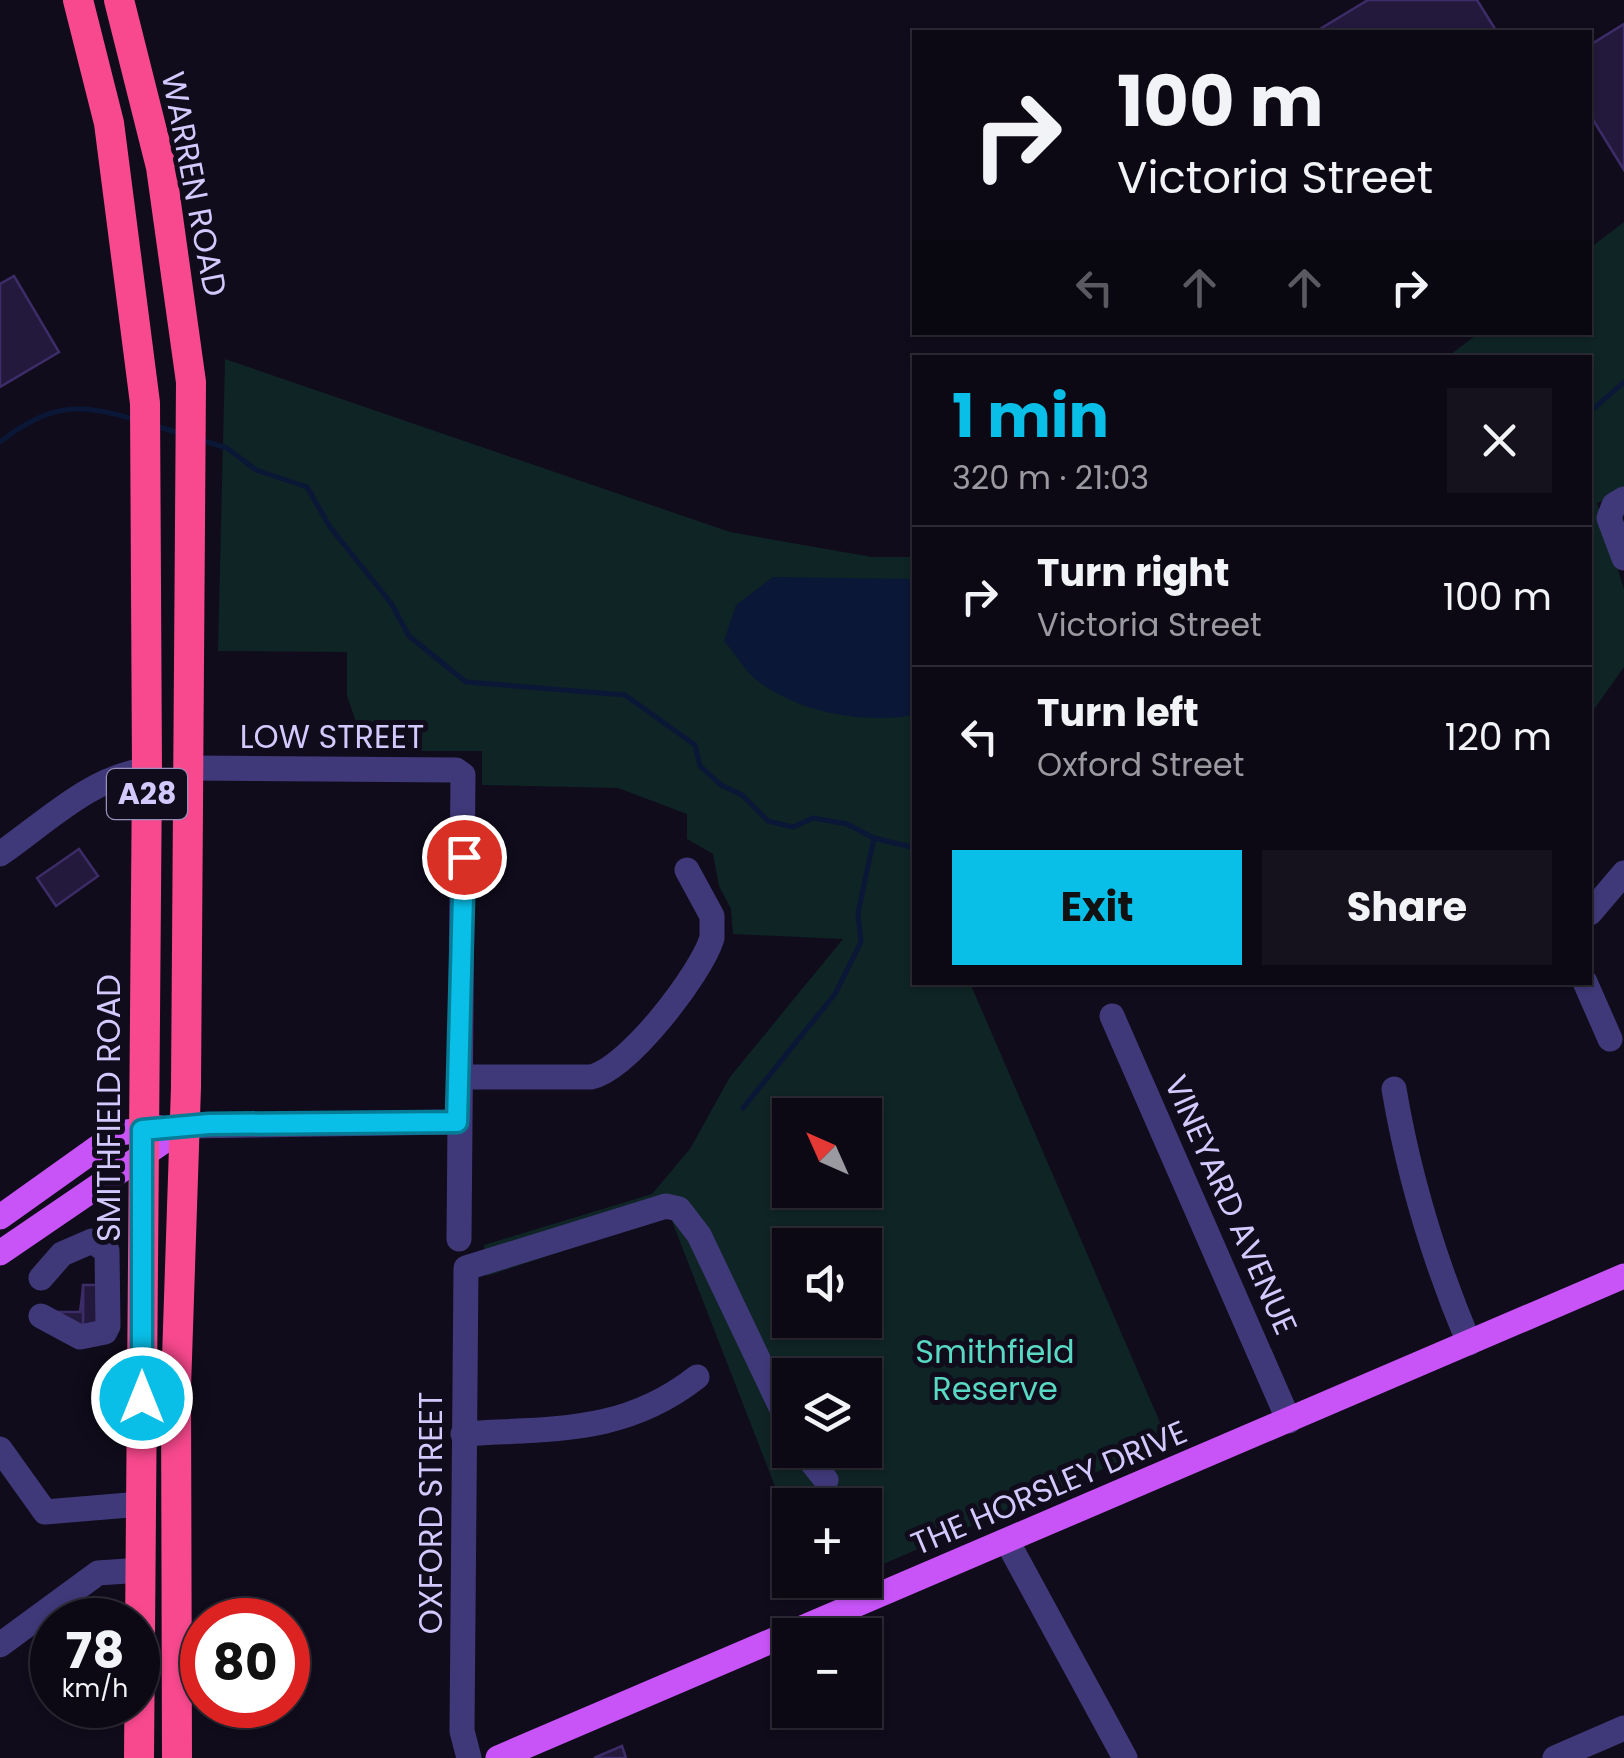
<!DOCTYPE html>
<html lang="en">
<head>
<meta charset="utf-8">
<style>
  :root { --surface:#0c0915; --page:#15121e; --text:#f1f3f6; --muted:#9a9aa0; --line:#2c2a34; --accent:#09bfe8 }
  body { margin:0; font-family:Poppins,sans-serif; background:var(--page); color:var(--text); height:100vh; display:flex; flex-direction:column; font-size:38px; white-space:nowrap }
  * { box-sizing:border-box; margin:0 }
  p { font-size:32px; color:var(--muted) }
  .icon { flex:none; width:55px; height:55px; fill:none; stroke:currentColor; stroke-width:2; stroke-linecap:round; stroke-linejoin:round }
  .map { position:relative; flex:1; overflow:hidden }
  .drawer { position:absolute; left:912px; top:355px; width:680px; height:630px; display:flex; flex-direction:column; background:var(--surface); border-radius:0px; box-shadow:0 2px 8px #0004,0 0 0 2px var(--line) }
  .drawer>* { flex:none }
  .banner { position:absolute; left:912px; top:30px; width:680px; height:305px; border-radius:0px; box-shadow:0 2px 8px #0004,0 0 0 2px var(--line); background:#0c0915; color:var(--text); overflow:hidden }
  .needle { width:65px; rotate:315deg }
  .buttons { position:absolute; left:772px; top:1098px; display:grid; gap:20px }
  .buttons a { display:grid; place-items:center; width:110px; height:110px; border-radius:0px; background:var(--surface); box-shadow:0 2px 8px #0004,0 0 0 2px var(--line); font-size:50px }
  .speed { position:absolute; left:30px; top:1598px; display:flex; gap:20px; font-size:50px; font-weight:700; text-align:center }
  .speed>* { display:grid; place-content:center; width:130px; height:130px; border-radius:50%; background:var(--surface); box-shadow:0 2px 8px #0004,0 0 0 2px var(--line); line-height:1 }
  .speed small { font-size:25px; font-weight:400 }
  .speed .limit { border:15px solid #d22; background:#fff; color:#111 }
  .pin { position:absolute; display:grid; place-items:center; width:85px; height:85px; color:#fff; margin:-42px; border:5px solid #fff; border-radius:50%; box-shadow:0 2px 10px #0007 }
  .me { position:absolute; width:110px; margin:-55px; rotate:0deg; stroke-linejoin:round; filter:drop-shadow(0 0 8px #0008) }
  .turn { display:flex; align-items:center; gap:35px; height:210px; padding:0 40px; font-size:45px }
  .turn .icon { width:130px; height:130px; stroke-width:2.5 }
  .turn b { display:block; font-size:70px; line-height:85px }
  .lanes { display:flex; align-items:center; height:95px; padding:0 40px; background:#0003; justify-content:center; gap:50px; direction:ltr }
  .lanes .off { opacity:.35 }
  .round { display:grid; place-items:center; flex:none; width:105px; height:105px; border-radius:0px; background:var(--page) }
  .headline { display:flex; align-items:center; justify-content:space-between; height:170px; padding:0 40px }
  h1 { font-size:60px; font-weight:700; line-height:75px; color:var(--accent) }
  .cta { display:flex; gap:20px; margin-top:auto; padding:20px 40px }
  .cta a { flex:1; height:115px; border-radius:0px; background:var(--accent); color:#111; font-size:40px; font-weight:700; line-height:115px; text-align:center }
  .cta a+a { background:var(--page); color:var(--text) }
  ul { padding:0; list-style:none }
  li { display:flex; align-items:center; gap:30px; height:140px; padding:0 40px; border-top:2px solid var(--line) }
  li div { flex:1 }
  li b { display:block; font-size:38px }
  li em { font-style:normal }
  .map>svg:first-child { display:block }
  .green { fill:#0f2425; fill-rule:evenodd }
  .water { fill:#0a1736 }
  .lines { fill:none; stroke-linecap:round; stroke-linejoin:round }
  .stream { stroke:#0a1736; stroke-width:5 }
  .building { fill:#23193c; stroke:#3c2c67; stroke-width:2.5 }
  .minor { stroke:#403979; stroke-width:25 }
  .major { stroke:#c854f8; stroke-width:25 }
  .highway { stroke:#f8498e; stroke-width:30 }
  .route-casing { stroke:#067c97; stroke-width:25 }
  .route { stroke:#09bfe8; stroke-width:18 }
  .labels { text-anchor:middle; stroke-width:10; stroke-linejoin:round; paint-order:stroke }
  .shield { fill:#100c1c; stroke:#9890ba; stroke-width:2.5 }
  .shield-label { font-size:30px; font-weight:bold; fill:#d3c9fd }
  .street-label { font-size:32px; fill:#d3c9fd; stroke:#100c1c }
  .park-label { font-size:32px; fill:#59d8c3; stroke:#100c1c }
</style>
</head>
<body>
<div class="map">
<svg width="1624" height="1758" viewBox="0 0 1624 1758">
  <rect width="100%" height="100%" fill="#100c1c"/>
  <g class="green">
    <polygon points="1624,222 1624,492 1597,503 1624,589 1624,667 1590,715 1590,358 1446,358 1479,333 1590,332 1590,248"/>
    <path d="M225 359 730 532 872 557H915V982L970 983 1168 1441 865 1572V1505H790V1525L670 1216 487 1276 484 1245 652 1194 690 1149 730 1077 843 939 733 934 731 909 719 886 713 854 687 839V814L618 788 482 785V751H366L347 696V652L218 651ZM790 1115H865V1190H790ZM790 1245H865V1320H790ZM790 1375H865V1450H790Z"/>
  </g>
  <path class="water" d="M773 577 915 579V715C865 724 801 713 759 682 746 673 735 653 724 641L736 605Z"/>
  <g class="lines">
    <g class="stream">
      <polyline points="1590,412 1624,382"/>
      <polyline points="156,426 179,433"/>
      <polyline points="204,441 227,448 256,470 307,487 330,527 391,603 409,636 466,682 625,695 695,745 700,766 721,785 742,795 768,821 793,827 813,818 847,824 874,838 915,848"/>
      <path d="M0 442C49 404 77 402 136 420"/>
      <polyline points="743,1108 835,994 861,942 858,913 874,838"/>
    </g>
  </g>
  <g class="building">
    <polygon points="1368,0 1477,0 1497,32 1315,32"/>
    <polygon points="1624,24 1624,170 1590,115 1590,45"/>
    <polygon points="14,276 59,352 0,387 0,284"/>
    <polygon points="79,849 98,876 56,906 37,878"/>
    <polygon points="83,1285 107,1285 99,1331 83,1331"/>
    <polygon points="107,1285 116,1285 115,1324 107,1324 100,1335 79,1336 79,1331 59,1322 59,1312 80,1312 83,1288 83,1331 99,1331 103,1327"/>
    <polygon points="622,1746 626,1758 594,1758"/>
  </g>
  <g class="lines">
    <g class="minor">
      <polyline points="1624,499 1614,505 1609,518 1624,558"/>
      <polyline points="191,768 456,770 463,775 459,1239"/>
      <path d="M0 854C45 823 92 776 147 770"/>
      <polyline points="1590,913 1624,873"/>
      <polyline points="1585,982 1610,1039"/>
      <polyline points="1112,1016 1289,1421"/>
      <path d="M459 1077H591C628 1069 701 974 712 938V916L687 870"/>
      <path d="M1394 1089C1409 1178 1434 1260 1469 1343"/>
      <polyline points="186,1126 457,1122"/>
      <polyline points="41,1278 62,1254 92,1241 107,1251 108,1326 105,1332 80,1337 41,1316"/>
      <path d="M463 1434C552 1428 623 1435 697 1377"/>
      <polyline points="0,1449 45,1512 141,1504"/>
      <polyline points="802,1450 826,1480"/>
      <polyline points="1007,1541 1125,1758"/>
      <polyline points="0,1645 98,1573 141,1570"/>
      <polyline points="469,1758 462,1731 466,1268 666,1206 679,1209 699,1235 790,1426"/>
      <polyline points="1555,1758 1624,1728"/>
    </g>
    <g class="major">
      <polyline points="0,1217 118,1133 161,1128"/>
      <polyline points="0,1253 186,1126"/>
      <polyline points="498,1758 1624,1276"/>
    </g>
    <g class="highway">
      <polyline points="78,0 109,123 145,403 147,770 139,1758"/>
      <polyline points="119,0 161,167 191,382 186,1087 176,1388 177,1758"/>
    </g>
  </g>
  <g class="lines">
    <defs>
      <polyline id="route" points="142,1398 142,1130 209,1124 457,1122 464,857"/>
    </defs>
    <use href="#route" class="route-casing"/>
    <use href="#route" class="route"/>
  </g>
  <g class="labels">
    <rect class="shield" x="107" y="769" width="80" height="50" rx="8"/>
    <g class="shield-label">
      <text x="147" y="804">A28</text>
    </g>
    <g class="street-label">
      <text transform="translate(194 184) rotate(79)" y="11">WARREN ROAD</text>
      <text x="332" y="748">LOW STREET</text>
      <text transform="translate(109 1108) rotate(-90)" y="11">SMITHFIELD ROAD</text>
      <text transform="translate(1231 1205) rotate(66)" y="11">VINEYARD AVENUE</text>
      <text transform="translate(1049 1488) rotate(-23)" y="11">THE HORSLEY DRIVE</text>
      <text transform="translate(431 1513) rotate(-90)" y="11">OXFORD STREET</text>
    </g>
    <g class="park-label">
      <text x="995" y="1363">Smithfield<tspan x="995" dy="37">Reserve</tspan></text>
    </g>
  </g>
</svg>
<div class="buttons">
<a><svg class="needle" viewBox="-14 -14 28 28"><path d="M0-13l5 13h-10z" fill="#e53935"/><path d="M0 13l5-13h-10z" fill="#9a9aa0"/></svg></a>
<a><svg class="icon" aria-label="sound" viewBox="0 0 24 24"><path d="M4 9h4l5-4v14l-5-4H4zM17 9q2 3 0 6"/></svg></a>
<a><svg class="icon" aria-label="layers" viewBox="0 0 24 24"><path d="M12 4l9 5-9 5-9-5zM3 14l9 5 9-5"/></svg></a>
<a>+</a>
<a>−</a>
</div>
<div class="speed"><div>78<small>km/h</small></div><div class="limit">80</div></div>
<div class="pin" style="left:464px;top:857px;background:#d93025"><svg class="icon" aria-label="arrive" viewBox="0 0 24 24"><path d="M6 21V4h12l-3 4 3 4H6"/></svg></div>
<svg class="me" style="left:142px;top:1398px" viewBox="-20 -20 40 40"><circle r="17" fill="#09bfe8" stroke="#fff" stroke-width="3"/><path d="M0-11L8 9 0 5-8 9z" fill="#fff"/></svg>
<div class="banner">
<div class="turn"><svg class="icon" aria-label="right" viewBox="0 0 24 24"><path d="M7 20v-9h11M14 6l5 5-5 5"/></svg><div><b>100 m</b>Victoria Street</div></div>
<div class="lanes"><svg class="icon off" aria-label="left" viewBox="0 0 24 24"><path d="M17 20v-9H6M10 6l-5 5 5 5"/></svg><svg class="icon off" aria-label="ahead" viewBox="0 0 24 24"><path d="M12 20V5M6 11l6-6 6 6"/></svg><svg class="icon off" aria-label="ahead" viewBox="0 0 24 24"><path d="M12 20V5M6 11l6-6 6 6"/></svg><svg class="icon" aria-label="right" viewBox="0 0 24 24"><path d="M7 20v-9h11M14 6l5 5-5 5"/></svg></div>
</div>
<section class="drawer">
<div class="headline"><div><h1>1 min</h1><p>320 m · 21:03</p></div><a class="round"><svg class="icon" aria-label="close" viewBox="0 0 24 24"><path d="M6 6l12 12M18 6L6 18"/></svg></a></div>
<ul>
<li><svg class="icon" aria-label="right" viewBox="0 0 24 24"><path d="M7 20v-9h11M14 6l5 5-5 5"/></svg><div><b>Turn right</b><p>Victoria Street</p></div><em>100 m</em></li>
<li><svg class="icon" aria-label="left" viewBox="0 0 24 24"><path d="M17 20v-9H6M10 6l-5 5 5 5"/></svg><div><b>Turn left</b><p>Oxford Street</p></div><em>120 m</em></li>
</ul>
<div class="cta"><a>Exit</a><a>Share</a></div>
</section>
</div>
</body>
</html>
